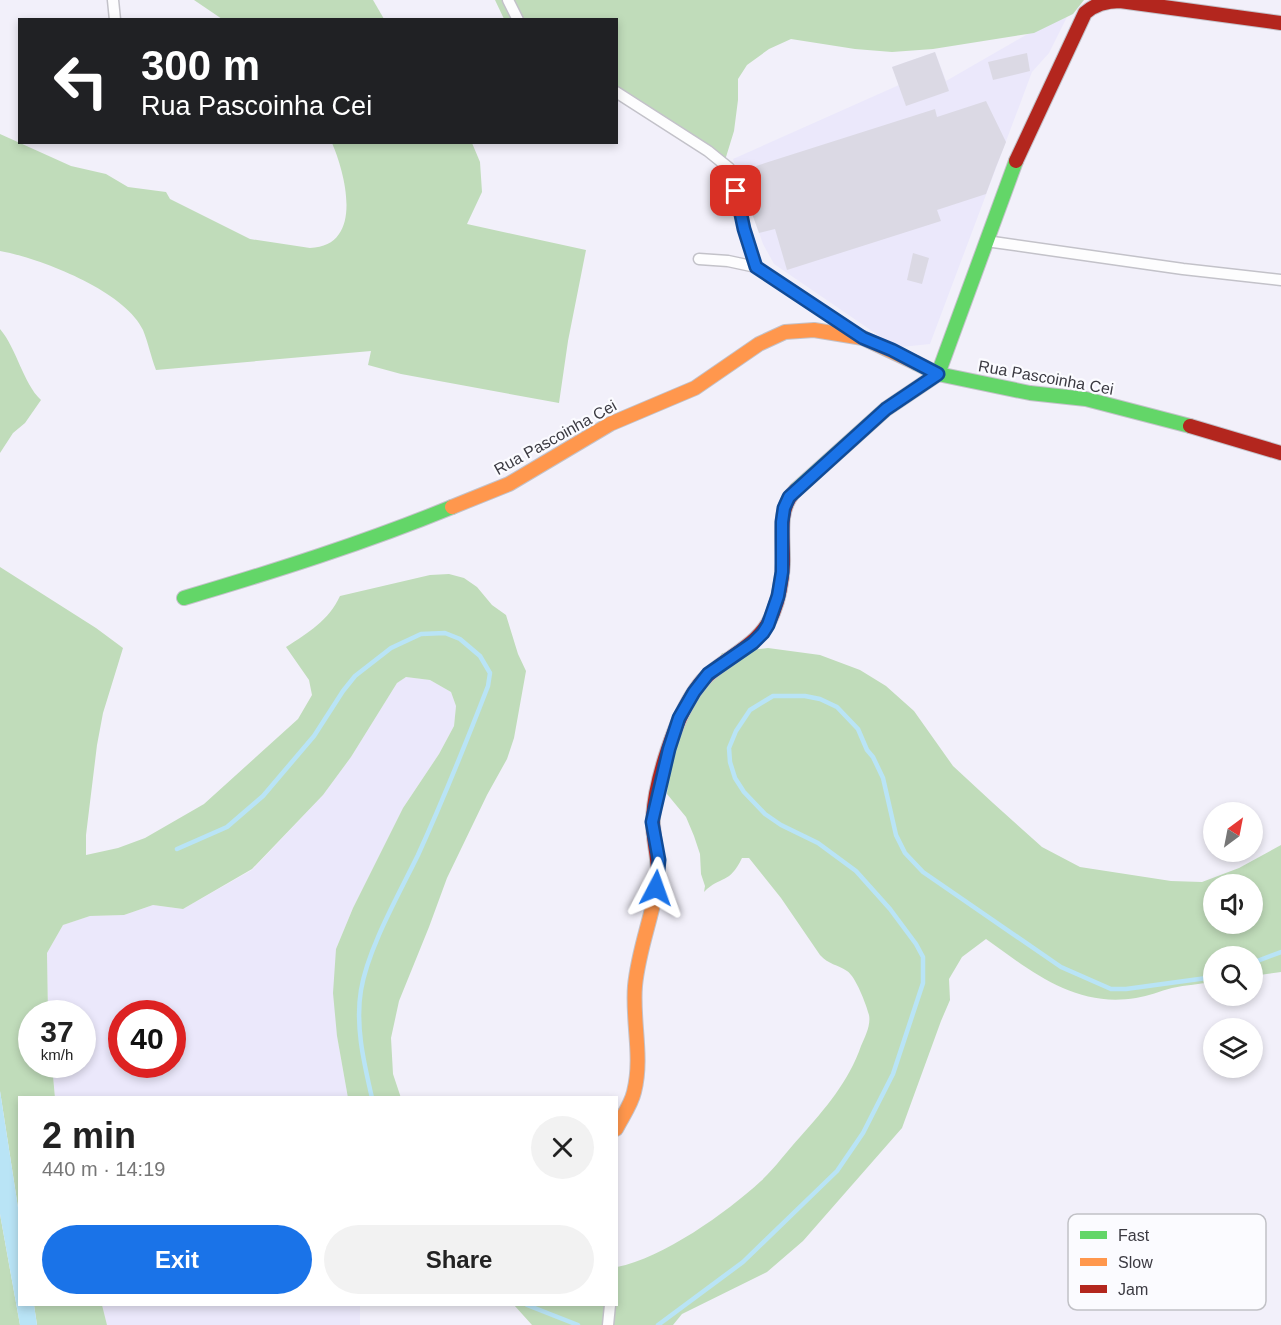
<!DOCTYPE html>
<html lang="en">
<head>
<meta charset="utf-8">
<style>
  :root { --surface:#fff; --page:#f2f2f2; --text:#222; --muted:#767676; --accent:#1a73e8 }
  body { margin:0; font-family:Helvetica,sans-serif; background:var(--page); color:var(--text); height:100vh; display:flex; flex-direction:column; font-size:22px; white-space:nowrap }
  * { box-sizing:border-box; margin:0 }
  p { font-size:20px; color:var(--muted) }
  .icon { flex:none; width:33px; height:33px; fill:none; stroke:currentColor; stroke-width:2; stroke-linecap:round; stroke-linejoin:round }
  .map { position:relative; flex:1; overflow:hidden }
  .panel { position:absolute; left:18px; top:1096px; width:600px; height:210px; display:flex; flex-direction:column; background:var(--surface); border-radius:0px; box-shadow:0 3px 9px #0003 }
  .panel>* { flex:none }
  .banner { position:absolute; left:18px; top:18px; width:600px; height:126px; border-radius:0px; box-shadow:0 3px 9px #0003; background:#202124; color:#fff; overflow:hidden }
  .needle { width:39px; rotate:32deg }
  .controls { position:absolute; left:1203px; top:802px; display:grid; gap:12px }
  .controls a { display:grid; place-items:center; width:60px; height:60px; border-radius:50%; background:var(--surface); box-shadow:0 3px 9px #0003; font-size:30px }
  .speed { position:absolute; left:18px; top:1000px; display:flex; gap:12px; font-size:30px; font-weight:700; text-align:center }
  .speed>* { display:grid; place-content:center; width:78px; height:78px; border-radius:50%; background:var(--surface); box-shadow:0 3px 9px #0003; line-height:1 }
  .speed small { font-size:15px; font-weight:400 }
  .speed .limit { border:9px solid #d22; background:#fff; color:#111 }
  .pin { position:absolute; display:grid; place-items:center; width:51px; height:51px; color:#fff; margin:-26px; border-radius:12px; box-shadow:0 3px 9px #0006 }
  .me { position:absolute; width:66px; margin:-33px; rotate:4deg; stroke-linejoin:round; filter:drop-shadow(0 0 4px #0008) }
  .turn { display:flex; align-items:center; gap:21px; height:126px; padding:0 24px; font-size:27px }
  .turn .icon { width:78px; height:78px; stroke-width:2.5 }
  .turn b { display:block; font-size:42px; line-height:51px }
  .round { display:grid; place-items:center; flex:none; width:63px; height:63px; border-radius:32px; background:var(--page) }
  .overview { display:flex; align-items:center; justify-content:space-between; height:102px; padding:0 24px }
  h1 { font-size:36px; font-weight:800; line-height:45px }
  .cta { display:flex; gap:12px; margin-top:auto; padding:12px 24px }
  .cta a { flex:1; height:69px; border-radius:36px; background:var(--accent); color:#fff; font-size:24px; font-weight:800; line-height:69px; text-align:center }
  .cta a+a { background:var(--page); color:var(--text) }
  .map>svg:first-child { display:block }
  .built { fill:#ebe8fb; fill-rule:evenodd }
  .green { fill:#c0dcba; fill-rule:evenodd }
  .water { fill:#b9e4f6 }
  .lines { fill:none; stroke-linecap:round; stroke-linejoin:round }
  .stream { stroke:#b9e4f6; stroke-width:4.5 }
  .building { fill:#dbd9e4 }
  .street-casing { stroke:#c3c2c9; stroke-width:13 }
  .fast-casing { stroke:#c3c2c9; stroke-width:16 }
  .slow-casing { stroke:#c3c2c9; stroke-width:16 }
  .jam-casing { stroke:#c3c2c9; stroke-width:16 }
  .street { stroke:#fdfdfe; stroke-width:10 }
  .fast { stroke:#63d668; stroke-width:14 }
  .slow { stroke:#ff974d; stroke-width:14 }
  .jam { stroke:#b3261e; stroke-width:14 }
  .route-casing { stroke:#114b97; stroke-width:15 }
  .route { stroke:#1a73e8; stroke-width:10 }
  .labels { text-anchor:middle; stroke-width:4.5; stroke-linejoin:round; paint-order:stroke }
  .street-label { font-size:16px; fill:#3b3a42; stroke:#fbfbff }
  .key { fill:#fbfbff; stroke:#c1c1c6; stroke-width:1.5 }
  .key-label { font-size:16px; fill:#3b3a42 }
</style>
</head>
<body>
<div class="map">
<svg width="1281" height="1325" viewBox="0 0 1281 1325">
  <rect width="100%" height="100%" fill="#f2f0fa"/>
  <g class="built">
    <polygon points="1071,9 1049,53 1032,72 930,344 901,347 894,346 774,264 763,244 733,159 899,85 892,67 935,52 946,81"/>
    <path d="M406 677 430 680 451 692 456 706 454 726 439 754 403 808 353 908 336 949 337 1036 348 1098H55L52 1065H82V1014H48L47 953 63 925 90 916 124 915 153 905 183 909 252 870 323 795 351 757 397 683ZM122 1014H172V1065H122Z"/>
    <polygon points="102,1305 360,1305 360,1325 107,1325"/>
  </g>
  <g class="green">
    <polygon points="194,0 373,0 384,19 222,19"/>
    <polygon points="495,0 1084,0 1073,14 1034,33 933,49 892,52 855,49 791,39 769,49 747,65 738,79 738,100 734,131 722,170 702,152 617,97 616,20 504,19"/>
    <path d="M0 134 71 166 106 174 128 187 166 192 170 199 250 239 310 248C365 246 345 173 332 143H472L480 162 482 192 467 224 586 250 568 341 559 403 401 374 368 365 371 351 156 370C151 357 148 342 143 330 125 291 40 258 0 251Z"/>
    <path d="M0 329C17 349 23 383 41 400L25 423 13 433 0 453Z"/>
    <path d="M0 567 96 628 123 648 103 713 97 745 86 835V855L118 848 145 838 204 804 298 719 312 695 309 680 286 647C308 633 329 620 340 596L430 575 449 574 464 578 477 587 492 605 506 615 518 654 526 671 514 738 507 759 487 795 447 878 429 927 399 1001 391 1038 393 1074 401 1098H348L337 1036 333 993 336 949 353 908 403 808 439 754 454 726 456 706 451 692 430 680 406 677 397 683 351 757 323 795 252 869 183 909 153 905 124 915 90 916 63 925 47 953 48 1014H32V1065H52L55 1098H20L19 1214 0 1091Z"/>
    <path d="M768 648 820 655 860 670 886 686 914 711 953 766 993 803 1042 847 1080 867 1171 881 1202 882 1239 868 1281 845V972L1253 976 1252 957H1214L1213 982C1200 984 1186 985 1172 988 1160 991 1149 996 1136 998 1075 1008 1032 972 986 939L962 957 949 979 950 1000 941 1021 902 1128 803 1241 767 1272 682 1314 673 1325H532L514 1305H616L617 1267C663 1258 726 1213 761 1181 775 1168 787 1151 800 1137 825 1109 849 1081 861 1046 865 1037 871 1025 869 1015 866 1004 856 977 847 971 837 964 829 965 820 955L781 898 749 858H742C729 885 721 875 704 892L705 886 701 874 700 854 694 836 686 817 667 794 668 782 679 726 722 653ZM1214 885H1252V924H1214Z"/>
    <polygon points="0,1214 20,1325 0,1325"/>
    <polygon points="34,1305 102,1305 107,1325 37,1325"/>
  </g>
  <polygon class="water" points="0,1091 19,1214 20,1305 34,1305 37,1325 20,1325 0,1214"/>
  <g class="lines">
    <g class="stream">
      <path d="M177 849 227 827 263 796 314 736 343 691 355 676 391 648 421 634 445 633 460 639 480 656 490 673 488 686C466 743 443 800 418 855 399 894 368 948 361 990 355 1026 364 1063 372 1098"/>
      <polyline points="1252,963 1281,952"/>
      <polyline points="527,1305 578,1325"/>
      <polyline points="658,1325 743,1262 837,1171 863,1133 893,1074 923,983 923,957 916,944 890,909 856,871 818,843 781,825 765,814 744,792 735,778 730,762 729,748 736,731 750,710 773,696 805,696 820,699 837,707 858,729 867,750 873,757 883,778 896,835 905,853 923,872 1061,967 1111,989 1126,989 1214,977"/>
    </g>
  </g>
  <g class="building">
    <polygon points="935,52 949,91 906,106 892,67"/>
    <polygon points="1027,53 1030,71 993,80 988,62"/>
    <polygon points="986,101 1006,142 996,167 986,194 937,210 941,221 787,270 775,229 759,233 740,180 758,174 756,166 935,109 937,117"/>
    <polygon points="913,253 929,258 922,284 907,280"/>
  </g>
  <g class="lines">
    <defs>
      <g id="street">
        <polyline points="113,0 115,20"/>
        <polyline points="508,0 518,20"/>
        <polyline points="616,92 708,151 729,168 734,179 744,229 756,267"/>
        <polyline points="986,241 1183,269 1281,280"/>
        <polyline points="699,259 728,261 756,267 860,336"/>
        <polyline points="608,1325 610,1305"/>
      </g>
      <g id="fast">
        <polyline points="916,363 938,374 1030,393 1086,399 1190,426"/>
        <polyline points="796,490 886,409 938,374 1016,161"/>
        <path d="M184 598C275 571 364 543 452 507"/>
      </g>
      <g id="slow">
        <polyline points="452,507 509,484 610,424 695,388 759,344 785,332 814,330 863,338 916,363"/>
        <path d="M616 1129C622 1117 631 1105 634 1092 643 1057 632 1021 635 986 638 953 650 923 656 891"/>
      </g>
      <g id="jam">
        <path d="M1016 161 1085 13C1095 4 1106 1 1120 1L1281 23"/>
        <polyline points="1190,426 1281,453"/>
        <path d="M656 891C662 862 652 845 653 818 655 781 675 719 696 689 717 658 759 650 773 613 779 598 782 581 783 564 784 540 776 509 796 490"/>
      </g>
    </defs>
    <use href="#street" class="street-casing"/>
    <use href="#fast" class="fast-casing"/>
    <use href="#slow" class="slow-casing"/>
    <use href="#jam" class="jam-casing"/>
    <use href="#street" class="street"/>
    <use href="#fast" class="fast"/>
    <use href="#slow" class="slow"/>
    <use href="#jam" class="jam"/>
  </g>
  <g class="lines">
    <defs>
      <polyline id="route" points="656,888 659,860 652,822 669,749 679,718 694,692 708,674 753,643 763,633 768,625 778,596 782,572 782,522 784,508 789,497 886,409 938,374 892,350 863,338 756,267 744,229 736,191"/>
    </defs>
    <use href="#route" class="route-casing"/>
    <use href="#route" class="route"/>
  </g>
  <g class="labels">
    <g class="street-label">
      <text transform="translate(1046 377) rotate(10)" y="6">Rua Pascoinha Cei</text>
      <text transform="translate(555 437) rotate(-29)" y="6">Rua Pascoinha Cei</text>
    </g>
  </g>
  <rect x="1068" y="1214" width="198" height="96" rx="9" class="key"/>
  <rect x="1080" y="1231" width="27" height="8" fill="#63d668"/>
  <rect x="1080" y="1258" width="27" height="8" fill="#ff974d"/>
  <rect x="1080" y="1285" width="27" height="8" fill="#b3261e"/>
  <g class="key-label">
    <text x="1118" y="1241">Fast</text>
    <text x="1118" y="1268">Slow</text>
    <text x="1118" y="1295">Jam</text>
  </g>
</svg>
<div class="controls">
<a><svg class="needle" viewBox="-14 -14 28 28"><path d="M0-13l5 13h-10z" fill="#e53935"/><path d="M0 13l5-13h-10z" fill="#767676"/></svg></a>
<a><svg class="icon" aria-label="sound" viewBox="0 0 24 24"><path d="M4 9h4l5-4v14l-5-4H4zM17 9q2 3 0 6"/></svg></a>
<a><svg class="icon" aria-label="search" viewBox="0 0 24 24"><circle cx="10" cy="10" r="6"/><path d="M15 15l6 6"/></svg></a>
<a><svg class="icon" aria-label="layers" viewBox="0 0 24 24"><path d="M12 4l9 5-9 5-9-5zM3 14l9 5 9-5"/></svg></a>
</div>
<div class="speed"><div>37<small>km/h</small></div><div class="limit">40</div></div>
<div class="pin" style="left:736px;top:191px;background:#d93025"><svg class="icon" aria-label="arrive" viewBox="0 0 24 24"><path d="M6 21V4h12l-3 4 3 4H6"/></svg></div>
<svg class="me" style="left:656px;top:888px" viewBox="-20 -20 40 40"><path d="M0-17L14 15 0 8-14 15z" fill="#1a73e8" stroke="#fff" stroke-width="4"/></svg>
<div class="banner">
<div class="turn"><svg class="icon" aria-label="left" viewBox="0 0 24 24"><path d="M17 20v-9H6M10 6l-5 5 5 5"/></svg><div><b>300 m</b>Rua Pascoinha Cei</div></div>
</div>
<section class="panel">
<div class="overview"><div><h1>2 min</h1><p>440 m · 14:19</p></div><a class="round"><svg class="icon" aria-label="close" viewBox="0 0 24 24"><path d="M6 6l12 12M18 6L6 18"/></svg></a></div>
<div class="cta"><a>Exit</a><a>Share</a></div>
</section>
</div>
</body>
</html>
